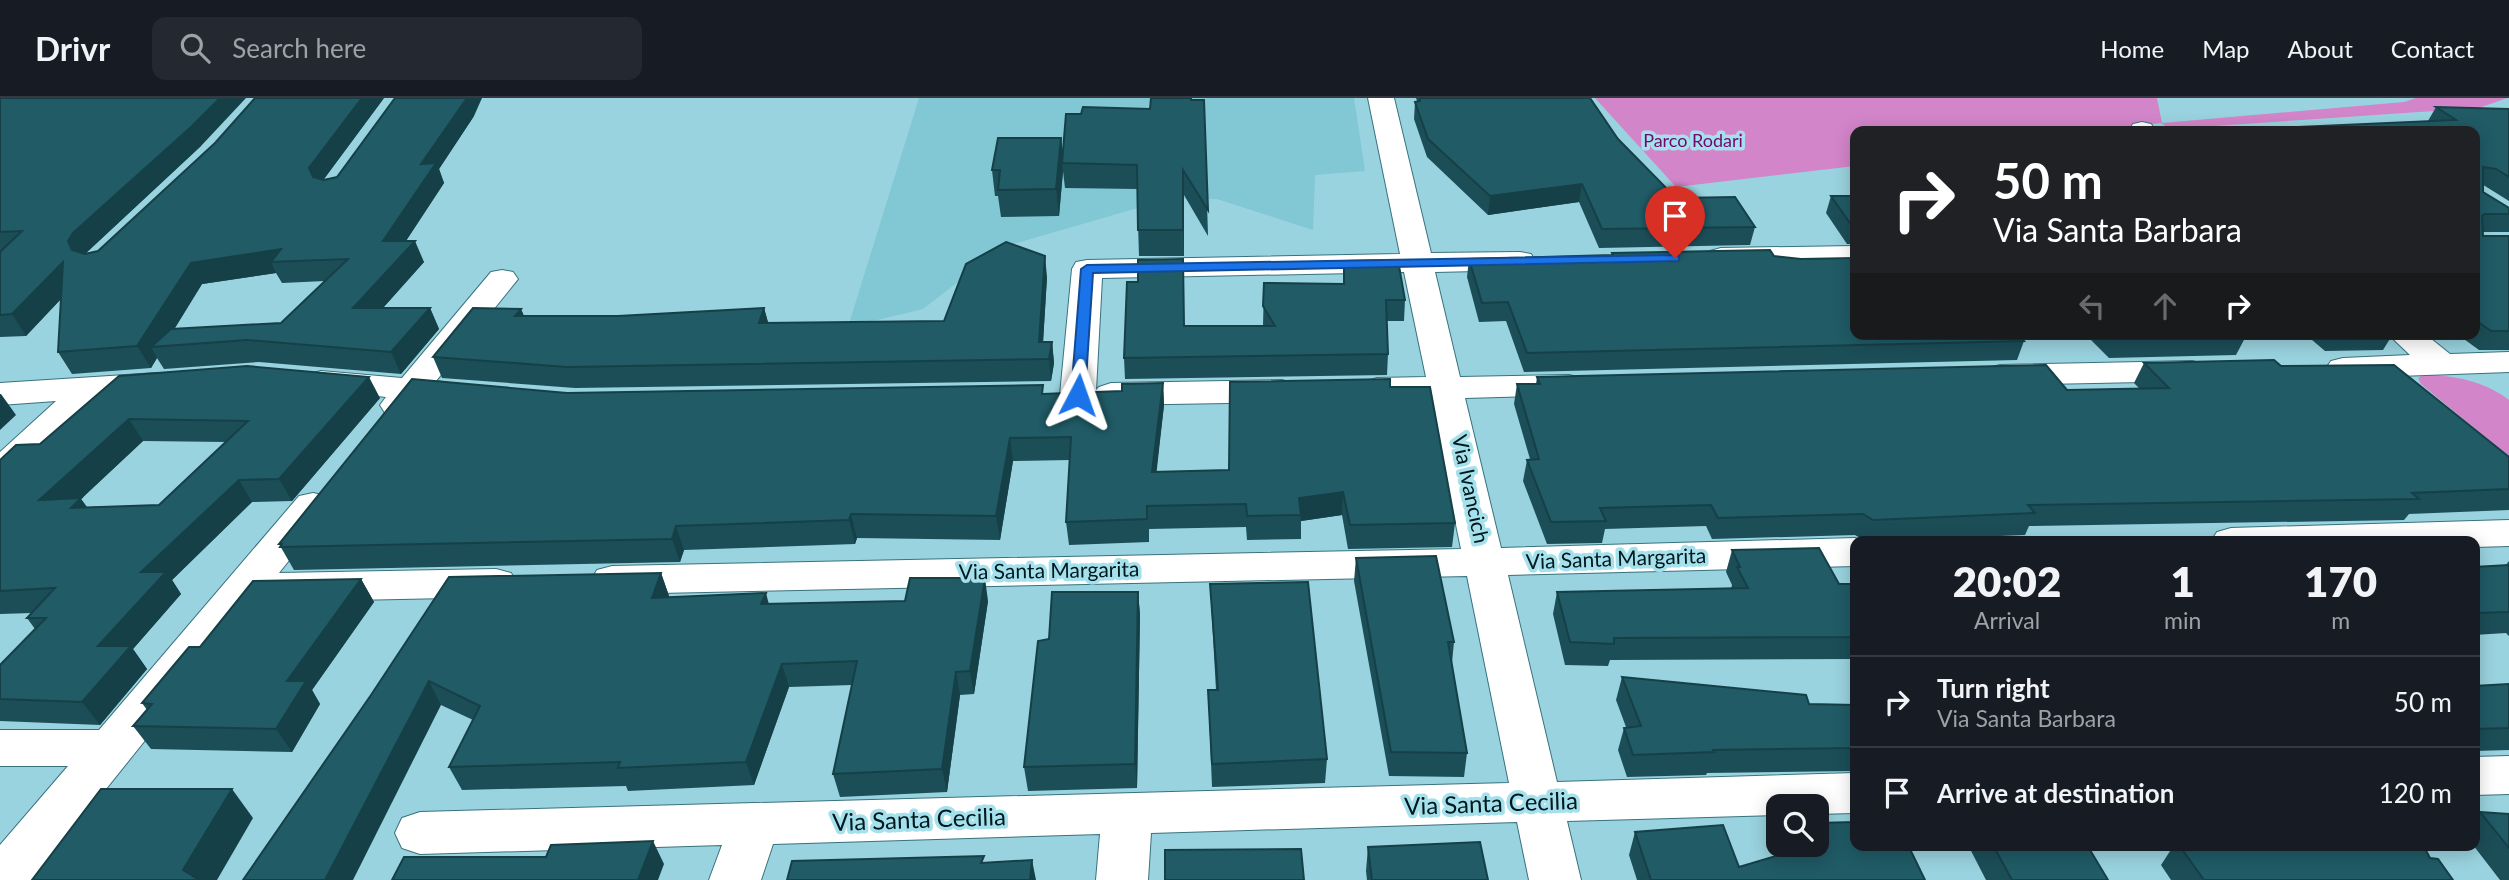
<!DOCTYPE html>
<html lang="en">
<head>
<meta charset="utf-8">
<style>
  :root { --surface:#171b24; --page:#242831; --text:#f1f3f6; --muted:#9ea1a6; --line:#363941 }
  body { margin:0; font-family:Lato,sans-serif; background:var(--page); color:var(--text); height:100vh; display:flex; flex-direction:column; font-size:26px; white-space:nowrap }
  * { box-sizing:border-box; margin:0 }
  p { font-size:23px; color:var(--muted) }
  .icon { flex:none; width:38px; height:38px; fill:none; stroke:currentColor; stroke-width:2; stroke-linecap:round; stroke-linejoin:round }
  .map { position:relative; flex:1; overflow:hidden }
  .panel { position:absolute; left:1850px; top:438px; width:630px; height:315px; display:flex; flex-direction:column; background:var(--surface); border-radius:14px; box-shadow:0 4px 18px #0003 }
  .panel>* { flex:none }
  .guide { position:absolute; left:1850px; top:28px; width:630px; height:214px; border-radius:14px; box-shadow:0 4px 18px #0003; background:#202124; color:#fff; overflow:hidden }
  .fabs { position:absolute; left:1766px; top:696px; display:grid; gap:14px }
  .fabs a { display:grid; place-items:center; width:63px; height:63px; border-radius:14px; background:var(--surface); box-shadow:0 4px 18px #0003; font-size:35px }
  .pin { position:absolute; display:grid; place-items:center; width:60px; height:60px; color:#fff; margin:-72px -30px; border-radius:50% 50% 50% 0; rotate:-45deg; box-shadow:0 0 7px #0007 }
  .pin .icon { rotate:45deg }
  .me { position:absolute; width:77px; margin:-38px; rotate:4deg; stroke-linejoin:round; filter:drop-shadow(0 0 5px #0008) }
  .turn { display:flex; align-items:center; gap:24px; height:147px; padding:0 28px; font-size:32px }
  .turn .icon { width:91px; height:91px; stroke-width:2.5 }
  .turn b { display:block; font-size:49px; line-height:60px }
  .lanes { display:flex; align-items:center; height:66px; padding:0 28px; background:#0003; justify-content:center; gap:35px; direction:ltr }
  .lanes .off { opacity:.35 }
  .eta { display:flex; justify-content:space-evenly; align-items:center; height:119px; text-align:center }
  .eta b { font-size:42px; font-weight:800; line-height:49px }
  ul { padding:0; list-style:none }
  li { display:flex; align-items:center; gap:21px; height:91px; padding:0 28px; border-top:2px solid var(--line) }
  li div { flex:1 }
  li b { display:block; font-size:26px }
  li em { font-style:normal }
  header { display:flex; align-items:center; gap:42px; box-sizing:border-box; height:98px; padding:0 35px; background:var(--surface); border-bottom:2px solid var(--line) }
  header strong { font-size:33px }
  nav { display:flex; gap:38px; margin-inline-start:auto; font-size:24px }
  .search { width:490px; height:63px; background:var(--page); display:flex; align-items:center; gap:18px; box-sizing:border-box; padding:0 24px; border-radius:14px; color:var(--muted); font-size:26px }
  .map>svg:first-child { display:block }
  .built { fill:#82c7d4 }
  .green { fill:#d385c9 }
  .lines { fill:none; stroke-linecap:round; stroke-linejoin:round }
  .minor-casing { stroke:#39727d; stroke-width:2 }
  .minor { fill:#fff; fill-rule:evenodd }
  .wall { fill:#1c4e58; fill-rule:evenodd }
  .shaded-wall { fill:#164047 }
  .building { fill:#205b66; stroke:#164047; stroke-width:2; fill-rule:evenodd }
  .route { fill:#1a73e8; stroke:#114b97; stroke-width:2 }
  .labels { text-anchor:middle; stroke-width:7; stroke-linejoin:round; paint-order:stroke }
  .far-park-label { font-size:18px; fill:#75066e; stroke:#a5e1ec }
  .street-label { font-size:21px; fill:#01181c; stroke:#a5e1ec }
  .near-street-label { font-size:24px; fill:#01181c; stroke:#a5e1ec }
</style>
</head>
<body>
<header>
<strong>Drivr</strong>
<div class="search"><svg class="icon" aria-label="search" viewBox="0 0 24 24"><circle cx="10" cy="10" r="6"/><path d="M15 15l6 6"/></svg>Search here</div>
<nav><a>Home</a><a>Map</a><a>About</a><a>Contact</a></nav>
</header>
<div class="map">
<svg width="2509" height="782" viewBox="0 0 2509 782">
  <rect width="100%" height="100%" fill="#99d3df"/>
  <polygon class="built" points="919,0 1354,0 1365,73 1315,77 1313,132 1217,101 1172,100 1003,149 923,211 848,229"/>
  <g class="green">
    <polygon points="1595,0 2157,0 2162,25 2404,4 2416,0 2507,0 2479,10 2170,31 2161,25 2118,30 2121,33 1855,33 1855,68 1676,89"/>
    <path d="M2423 277C2454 277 2484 283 2509 302V359L2421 286 2418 280Z"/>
  </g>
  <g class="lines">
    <defs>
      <g id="minor">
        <polygon points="1368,0 1394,0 1431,155 1520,154 1531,156 1535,163 1531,170 1520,172 1435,174 1460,279 1569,277 1581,280 1586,287 1581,294 1569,297 1465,300 1501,450 1855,440 1863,443 1855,443 1855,468 1508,477 1557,684 1855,675 1855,715 1816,716 1816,709 1778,709 1778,717 1567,723 1581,782 1529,782 1517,724 1151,735 1148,782 1096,782 1100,736 773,746 761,782 709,782 722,747 420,756 402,750 395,735 402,720 420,714 1509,685 1467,478 612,496 597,492 591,482 597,472 612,468 1461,451 1430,300 1377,302 1365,298 1359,291 1365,284 1377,280 1426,279 1404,174 1102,180 1096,292 1099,289 1111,285 1282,282 1294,286 1300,293 1294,300 1282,304 1111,307 1099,303 1095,298 1090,304 1078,308 1066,304 1060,297 1072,171 1076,164 1087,162 1400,156"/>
        <polygon points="2142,24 2151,26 2156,33 2129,32 2133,26"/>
        <polygon points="1855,148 1855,166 1721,168 1710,165 1706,159 1710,153 1721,150"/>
        <path d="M502 172 513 174 518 181 436 283 469 288 475 295 469 302 457 306 420 302C410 316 403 319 385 315L380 307 386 299 309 290 304 283 309 276 321 273 402 280 491 174Z"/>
        <polygon points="2388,236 2425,236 2450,256 2509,254 2509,274 2343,280 2331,277 2326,270 2331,263 2343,260 2410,257"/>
        <polygon points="2192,263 2204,266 2209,273 2204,280 2192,283 2000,287 1988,284 1983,277 1988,270 2000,267"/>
        <polygon points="157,275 169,278 174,285 169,292 100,299 13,383 0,387 0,354 56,303 0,307 0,285"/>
        <polygon points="313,395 327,398 333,407 279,475 496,471 511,475 517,485 511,495 496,499 256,504 33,782 0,782 0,747 68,668 0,668 0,632 99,632 299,398"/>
        <polygon points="2509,422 2509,448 2474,449 2474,443 2211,443 2217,434 2231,430"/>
        <polygon points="2509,658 2509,696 2474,697 2474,659"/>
      </g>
    </defs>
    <use href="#minor" class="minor-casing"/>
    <use href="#minor" class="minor"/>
  </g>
  <g class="wall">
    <path d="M0 0 201 48 86 155 98 153 384 0 324 81 337 79 474 18 439 71 444 85 406 143 424 164 383 210H430L439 231 401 276 259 264 164 271 157 260 151 270 72 276 58 254 61 201 26 238 0 239ZM276 175 282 185 325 183 281 225 174 231 202 186Z"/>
    <polygon points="1416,0 1590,0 1618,41 1676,100 1755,129 1750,147 1599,150 1579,104 1488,117 1427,59 1414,21 1415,4 1417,3"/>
    <polygon points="1192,2 1204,2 1208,138 1184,97 1184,158 1139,158 1137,91 1065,90 1063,73 1059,118 1001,119 998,98 995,98 992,72 1061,40 1063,57 1081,16 1150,11"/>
    <polygon points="2436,9 2509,11 2509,103 2485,88 2483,87 2483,94 2509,110 2509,134 2483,134 2483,138 2509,138 2509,252 2479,252 2457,236 2474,236 2474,33 2428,23"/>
    <polygon points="1831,98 1855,98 1855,146 1847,146 1826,115"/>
    <polygon points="1612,155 1774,158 2024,243 2017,262 1524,274 1506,223 1479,224 1467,179 1469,161 1612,157"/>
    <polygon points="1344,163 1405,202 1404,223 1387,223 1388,256 1387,277 1125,281 1124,260 1185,228 1263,228 1264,185 1343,186"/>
    <polygon points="1047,179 1043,244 1052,244 1054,265 1051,283 575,290 442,280 433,259 521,211 524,218 618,218 764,210 768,225 944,223"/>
    <polygon points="2085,236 2244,236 2246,238 2236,257 2109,260"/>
    <polygon points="2305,236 2393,236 2383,252 2325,253"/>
    <polygon points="2144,265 2281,268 2509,359 2509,412 2409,416 2404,422 2029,428 2025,437 1876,443 1865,443 1855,437 1712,441 1706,428 1605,431 1602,445 1547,446 1523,383 1527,362 1530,361 1514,306 1517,286 1536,286 1537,279 2067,292 2139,290 2134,285"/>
    <path d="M119 278 380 300 292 403 252 404 172 482 181 496 133 551 147 571 100 627 0 623V567L35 531 27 520 32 515 0 516V362L40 346ZM143 343 226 344 159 407 87 409 81 401Z"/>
    <polygon points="1163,285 1164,307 1156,374 1229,372 1390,289 1455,425 1452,449 1348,451 1342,417 1301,423 1301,441 1247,442 1246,429 1149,431 1149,444 1069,447 1066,424 1070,362 1013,363 1000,442 857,440 855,446 684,452 680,464 294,472 279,446 567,295 1044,296 1122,293"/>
    <polygon points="1732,452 1839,486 1855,486 1855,561 1610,562 1608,568 1565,567 1553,516 1557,494 1731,491 1732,487 1726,474"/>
    <polygon points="1356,460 1454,544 1452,565 1467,655 1464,679 1389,678 1354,483"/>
    <polygon points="2509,463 2509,538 2506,535 2474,537 2474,469 2506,467"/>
    <polygon points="661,475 669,498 669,499 769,506 988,503 974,596 960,597 947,694 840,699 833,676 852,587 789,589 754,687 628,693 626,688 462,692 449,669 473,622 441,607 371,597"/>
    <polygon points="361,481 374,504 312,592 320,606 292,654 151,651 133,628 147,612 142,605 200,549"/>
    <polygon points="1210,486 1327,661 1325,685 1212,689 1208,592 1216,592"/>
    <polygon points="1138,494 1140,517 1137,690 1028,693 1024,669 1049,541"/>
    <polygon points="1622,579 1809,606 1855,607 1855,673 1707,675 1706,677 1627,679 1618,652 1624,630 1626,629 1616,602"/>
    <polygon points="2509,586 2509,652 2474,653 2474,588"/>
    <polygon points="2480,714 2509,716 2509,782 2500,782 2473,747 2474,747 2474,720"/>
    <polygon points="1635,734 1739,769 1798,751 1798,747 1816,747 1925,782 1637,782 1629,757"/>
    <polygon points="1968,747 2087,747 2108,782 1986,782"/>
    <polygon points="2174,747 2423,747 2430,760 2453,782 2171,782 2161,767"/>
    <polygon points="1368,749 1488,782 1367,782 1366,773"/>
  </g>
  <g class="shaded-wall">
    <polygon points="220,0 246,0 201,48 85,156 72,152 68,143 73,135"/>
    <polygon points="362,0 384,0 318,89 309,70"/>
    <polygon points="467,0 482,0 474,18 439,71 444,85 392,164 383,143 421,66"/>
    <polygon points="1061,40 1064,65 1062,65 1063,73 1059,118 1056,91"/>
    <polygon points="1183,72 1184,97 1184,158 1183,132"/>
    <polygon points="1582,86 1579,104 1488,117 1490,98"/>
    <polygon points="415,143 424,164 364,231 353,210"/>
    <polygon points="281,151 271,164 276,175 202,186 164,248 151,249 157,260 151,270 137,248 191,165"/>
    <polygon points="1045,158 1047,179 1042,261 1039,244"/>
    <polygon points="63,164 76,185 26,238 12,216"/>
    <polygon points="430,210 439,231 401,276 391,254"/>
    <polygon points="764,210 770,231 759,225"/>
    <polygon points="521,211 529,231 515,218"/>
    <polygon points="1052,244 1054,265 1051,283 1049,261"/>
    <polygon points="369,279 380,300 292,403 279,381"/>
    <polygon points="1163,285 1164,307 1154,397 1152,374"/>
    <polygon points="0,296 1,296 16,317 0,332"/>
    <polygon points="129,321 143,343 81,401 96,422 39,402"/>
    <polygon points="1010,340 1013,363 1000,442 996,418"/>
    <polygon points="239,382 252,404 172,482 181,496 133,551 147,571 100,627 82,604 98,548 141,474"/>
    <polygon points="1343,394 1342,417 1301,423 1299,400"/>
    <polygon points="851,416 857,440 855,446 849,422"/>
    <polygon points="676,428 684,452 680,464 672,441"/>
    <polygon points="661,475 669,498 661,523 652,500"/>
    <polygon points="985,480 988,503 974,596 970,573"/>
    <polygon points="361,481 374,504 312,592 320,606 292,654 276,631 287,583"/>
    <polygon points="1138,494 1140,517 1137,690 1135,666"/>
    <polygon points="766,495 772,518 761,506"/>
    <polygon points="782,566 789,589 754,687 746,664"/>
    <polygon points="956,574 960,597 947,694 942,671"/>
    <polygon points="429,583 441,607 353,782 325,782"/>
    <polygon points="232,691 253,720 217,782 191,782 183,772"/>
    <polygon points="653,743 664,766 658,782 638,782"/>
    <polygon points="1032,762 1036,782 1030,782"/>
  </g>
  <g class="building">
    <polygon points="0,0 220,0 191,29 73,135 68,143 72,152 85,156 98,153 215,45 255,0 362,0 309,70 313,79 324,82 337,79 395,0 467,0 421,66 436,65 383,143 415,143 353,210 430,210 391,254 247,242 151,249 171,231 281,225 348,161 271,164 281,151 191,165 137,248 58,254 63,164 12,216 0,217 0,154 22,133 0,134"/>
    <polygon points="1151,0 1191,0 1191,2 1204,2 1208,112 1183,72 1183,132 1138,132 1137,67 1062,65 1066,16 1081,16 1083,9 1150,11"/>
    <polygon points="1420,0 1590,0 1618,41 1676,100 1735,99 1755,129 1602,131 1582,86 1490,98 1428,41 1415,4 1420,3"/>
    <polygon points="2436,9 2509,11 2509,79 2496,71 2483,69 2483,94 2509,110 2509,116 2485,116 2482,118 2483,138 2509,138 2509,233 2491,233 2474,221 2474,33 2206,33 2456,22"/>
    <polygon points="998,40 1061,40 1056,91 998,92 1000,72 992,72"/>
    <polygon points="1831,98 1855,98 1855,128 1852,128"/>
    <polygon points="1006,144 1045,158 1039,244 1052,244 1049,261 567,269 433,259 473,210 521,211 515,218 618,218 764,210 759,225 944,223 966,166"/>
    <polygon points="1770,152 1774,158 1801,161 1855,160 1855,236 2018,236 2024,243 1527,255 1508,204 1482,205 1469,161 1613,157 1612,155"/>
    <polygon points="1183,161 1184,228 1275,228 1263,208 1264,185 1344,186 1344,163 1398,162 1405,202 1386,202 1388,256 1124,260 1127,184 1138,184 1138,162"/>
    <polygon points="2113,236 2244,236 2246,238 2118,241"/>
    <polygon points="2274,262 2281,268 2394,267 2509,359 2509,391 2412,395 2419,401 2028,407 2035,415 1873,422 1863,416 1718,420 1711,407 1600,410 1606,423 1551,424 1527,362 1539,361 1517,286 1540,286 1537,279 2046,267 2067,292 2169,290 2144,265"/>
    <path d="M247 268 369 279 279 381 239 382 141 474H166L98 548H131L82 604 0 601V567L46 520H27L55 490 0 493V362L16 347 40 346 119 278ZM129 321 248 323 159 407 71 410 81 400 39 402Z"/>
    <polygon points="412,281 567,295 1043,287 1042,296 1122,293 1122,286 1163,285 1152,374 1229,372 1230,284 1390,281 1390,289 1430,289 1455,425 1350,427 1343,394 1299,400 1301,417 1247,418 1246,406 1147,408 1147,421 1066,424 1071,339 1010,340 996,418 851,416 849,422 676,428 672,441 280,449 282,446 279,446"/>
    <polygon points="1819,450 1839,486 1855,486 1855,539 1614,540 1614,546 1570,544 1557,494 1748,490 1737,469 1740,469 1732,452"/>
    <polygon points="1436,458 1454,544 1448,544 1467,655 1391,654 1356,460"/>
    <polygon points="2509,467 2509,514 2474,515 2474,469"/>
    <polygon points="661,475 652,500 766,495 761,506 905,503 910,480 985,480 970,573 956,574 942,671 833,676 857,563 782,566 746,664 618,670 620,664 449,669 480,608 429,583 325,782 243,782 371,597 449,479"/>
    <polygon points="361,481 287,583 306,583 276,631 133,628 152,606 142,605 189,549 200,549 253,483"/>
    <polygon points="1308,484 1327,661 1212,666 1208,592 1218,592 1210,486"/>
    <polygon points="1052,494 1138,494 1135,666 1024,669 1038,543 1049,541"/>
    <polygon points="1622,579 1806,597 1809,606 1855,607 1855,650 1713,652 1714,654 1633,657 1624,630 1641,628"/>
    <polygon points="2509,586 2509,630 2474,631 2474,588"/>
    <polygon points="101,691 232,691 183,772 199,782 32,782"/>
    <polygon points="2480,714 2509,716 2509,750"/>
    <polygon points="1855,724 1855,747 1908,747 1925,782 1651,782 1635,734 1723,727 1739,769 1813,747 1816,747 1816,725"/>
    <polygon points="653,743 638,782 392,782 404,759 546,759 551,747"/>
    <polygon points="1480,744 1488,782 1372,782 1368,749"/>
    <polygon points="1993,747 2087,747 2108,782 2012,782"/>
    <polygon points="2179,747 2423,747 2430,760 2438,761 2453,782 2204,782"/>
    <polygon points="1301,751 1304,782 1165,782 1165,752"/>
    <polygon points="984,758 981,765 1032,762 1030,782 787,782 792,763"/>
  </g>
  <polygon class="route" points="1675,157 1679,158 1679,163 1093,175 1085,297 1078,301 1071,297 1081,171 1087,167"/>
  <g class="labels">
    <g class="far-park-label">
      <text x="1693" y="49">Parco Rodari</text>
    </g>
    <g class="street-label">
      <text transform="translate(1470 391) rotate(78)" y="7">Via Ivancich</text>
      <text transform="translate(1616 461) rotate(-2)" y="7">Via Santa Margarita</text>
      <text transform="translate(1049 473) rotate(-1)" y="7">Via Santa Margarita</text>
    </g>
    <g class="near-street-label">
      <text transform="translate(1491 706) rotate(-2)" y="8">Via Santa Cecilia</text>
      <text transform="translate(919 722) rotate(-2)" y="8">Via Santa Cecilia</text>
    </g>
  </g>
</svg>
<div class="fabs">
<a><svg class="icon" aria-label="search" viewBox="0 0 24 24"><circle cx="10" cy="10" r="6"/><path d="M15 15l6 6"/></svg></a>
</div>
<div class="pin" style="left:1675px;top:160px;background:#d93025"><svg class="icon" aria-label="arrive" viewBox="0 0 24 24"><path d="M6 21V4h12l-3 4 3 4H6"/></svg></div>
<svg class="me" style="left:1078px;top:297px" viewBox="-20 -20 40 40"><path d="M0-17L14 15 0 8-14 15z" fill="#1a73e8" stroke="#fff" stroke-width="4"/></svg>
<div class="guide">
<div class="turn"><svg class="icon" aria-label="right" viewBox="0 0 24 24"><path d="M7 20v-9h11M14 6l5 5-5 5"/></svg><div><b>50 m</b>Via Santa Barbara</div></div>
<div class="lanes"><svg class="icon off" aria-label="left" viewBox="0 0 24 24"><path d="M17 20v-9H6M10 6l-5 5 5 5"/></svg><svg class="icon off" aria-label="ahead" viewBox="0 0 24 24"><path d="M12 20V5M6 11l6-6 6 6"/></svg><svg class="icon" aria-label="right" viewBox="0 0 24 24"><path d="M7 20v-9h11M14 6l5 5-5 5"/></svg></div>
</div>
<section class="panel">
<div class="eta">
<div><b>20:02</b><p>Arrival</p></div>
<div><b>1</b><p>min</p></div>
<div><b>170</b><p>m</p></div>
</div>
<ul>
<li><svg class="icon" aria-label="right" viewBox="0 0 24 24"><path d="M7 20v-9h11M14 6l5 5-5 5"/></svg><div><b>Turn right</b><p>Via Santa Barbara</p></div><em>50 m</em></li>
<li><svg class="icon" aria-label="arrive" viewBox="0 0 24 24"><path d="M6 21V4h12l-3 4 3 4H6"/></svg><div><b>Arrive at destination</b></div><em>120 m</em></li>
</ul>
</section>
</div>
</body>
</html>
